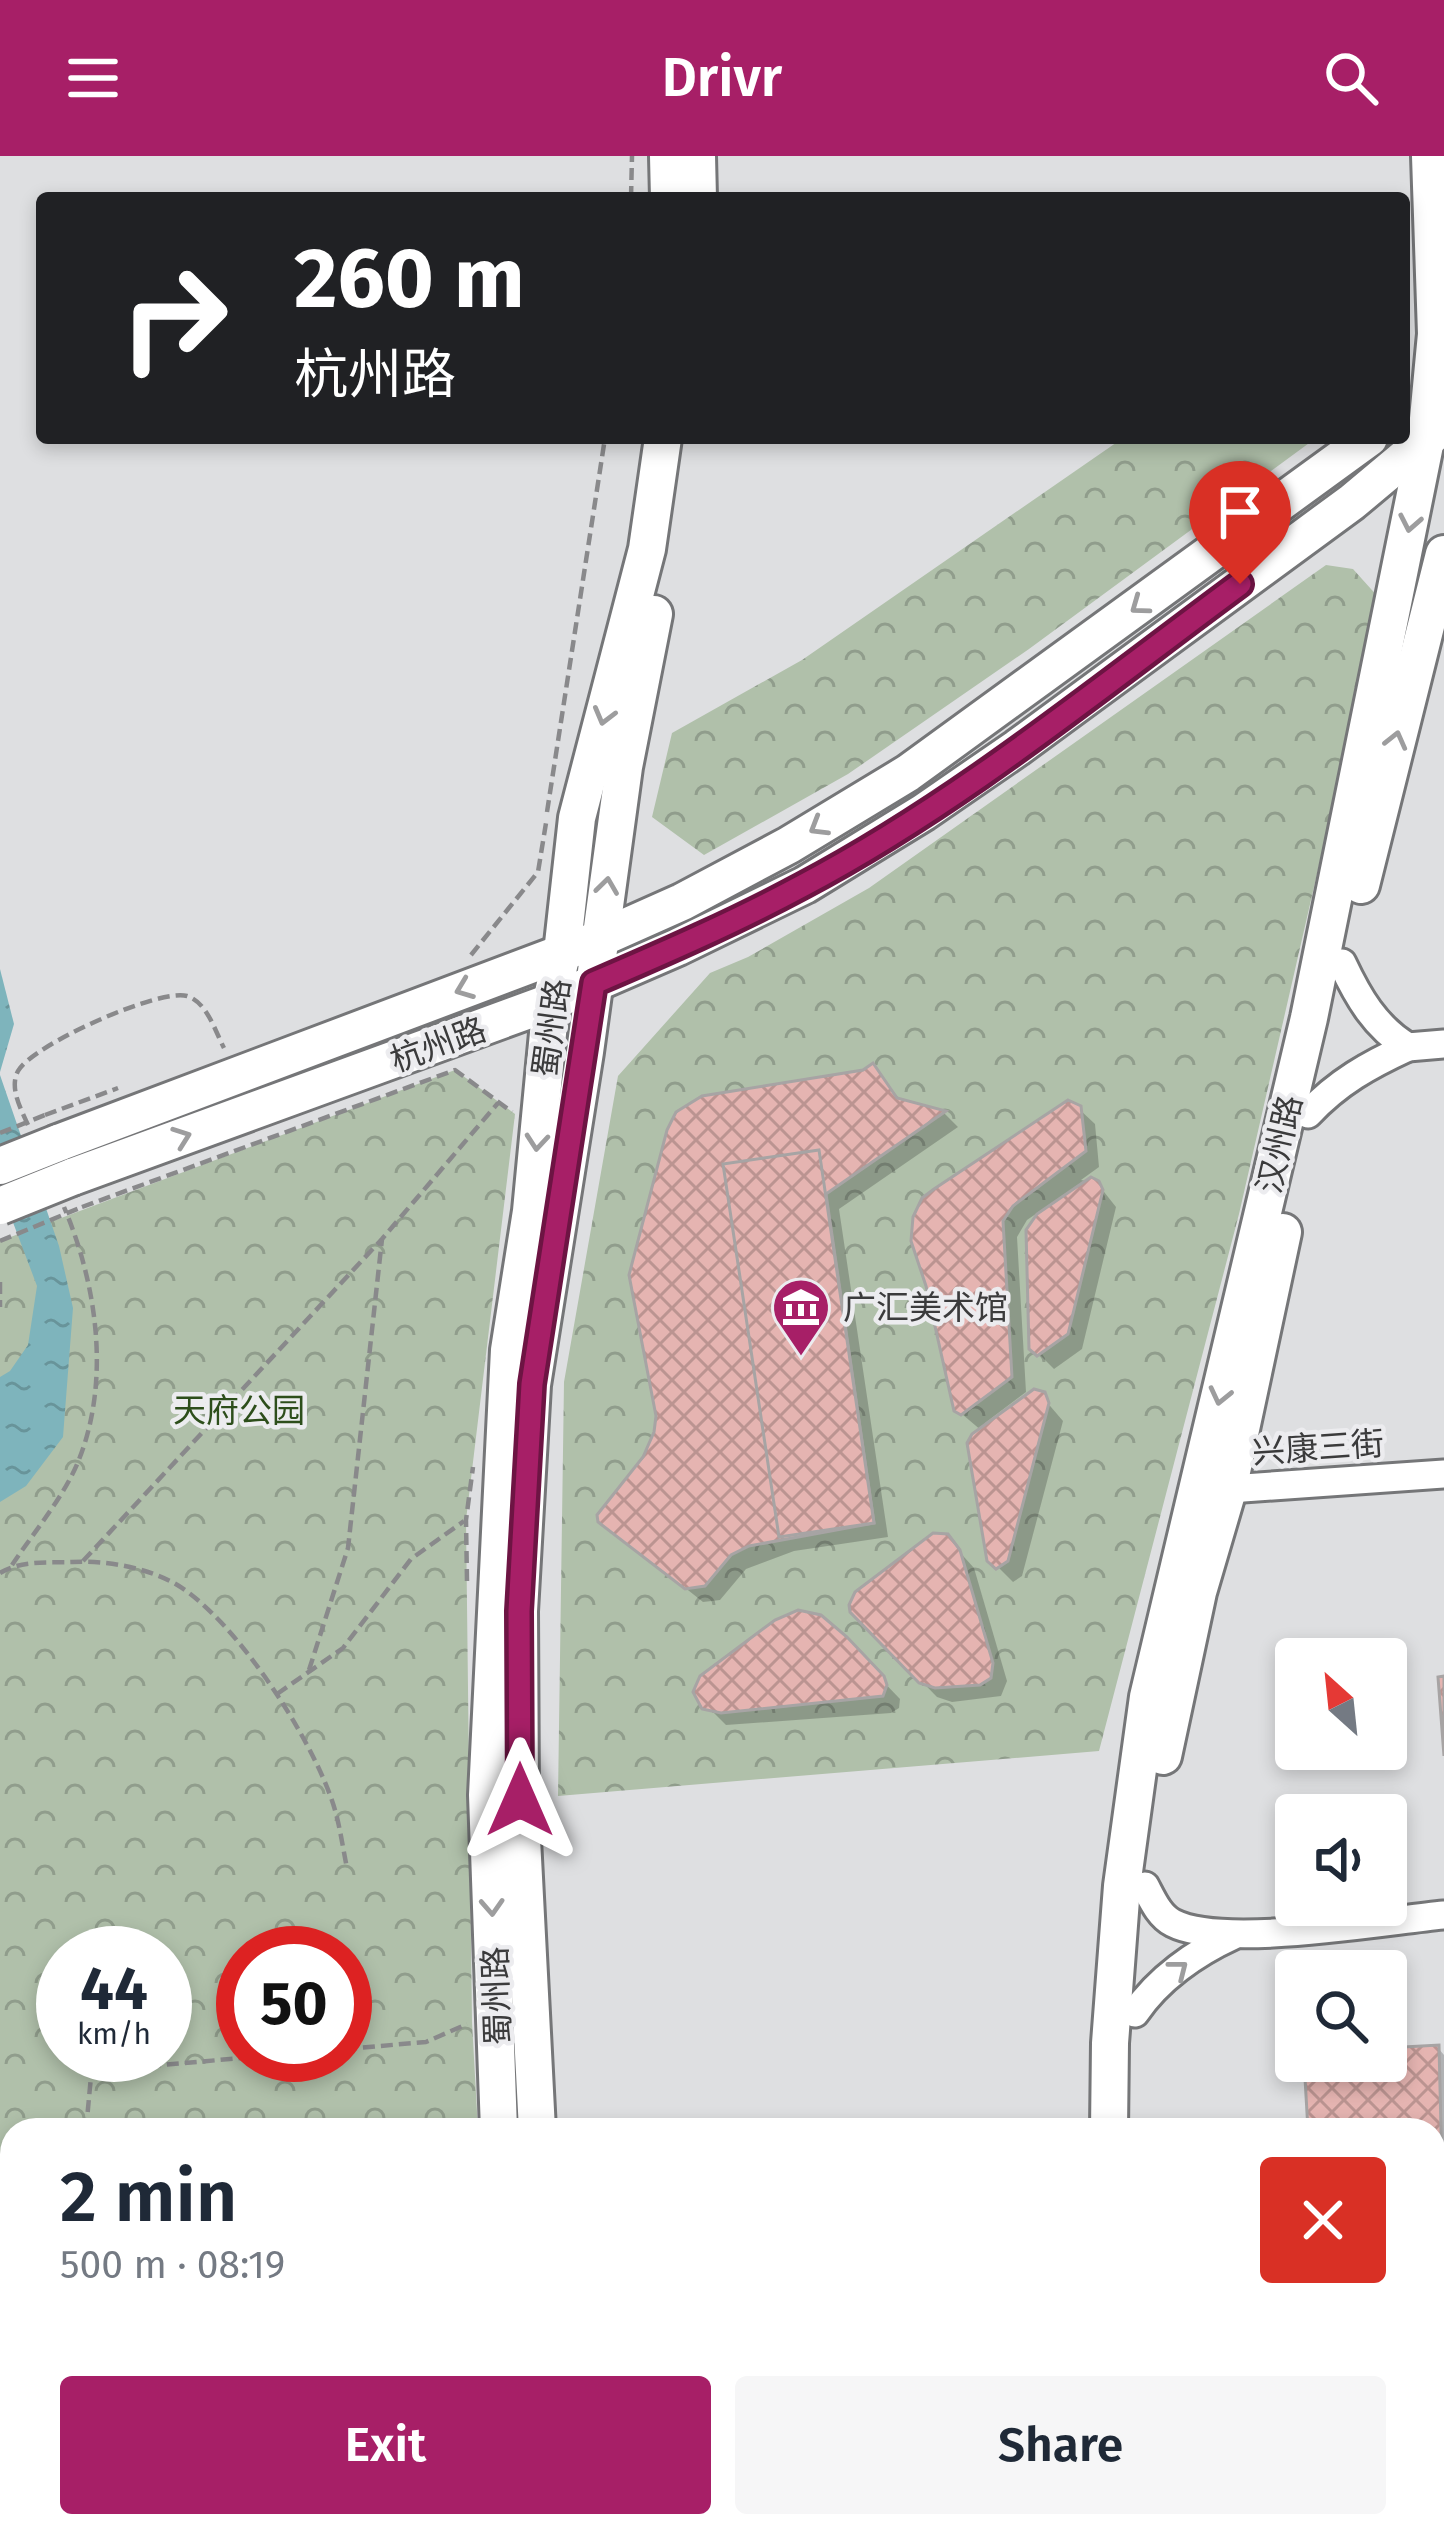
<!DOCTYPE html>
<html lang="en">
<head>
<meta charset="utf-8">
<style>
  :root { --surface:#fff; --page:#f6f6f7; --text:#1f2937; --muted:#747a83; --accent:#a71f67 }
  body { margin:0; font-family:"Fira Sans","Noto Sans SC",sans-serif; background:var(--page); color:var(--text); height:100vh; display:flex; flex-direction:column; font-size:45px; white-space:nowrap }
  * { box-sizing:border-box; margin:0 }
  p { font-size:39px; color:var(--muted) }
  .icon { flex:none; width:66px; height:66px; fill:none; stroke:currentColor; stroke-width:2; stroke-linecap:round; stroke-linejoin:round }
  .map { position:relative; flex:1; overflow:hidden }
  .side { position:absolute; left:0px; top:1962px; width:1446px; height:420px; display:flex; flex-direction:column; background:var(--surface); border-radius:36px 36px 0 0; box-shadow:0 6px 18px #0003 }
  .side>* { flex:none }
  .guide { position:absolute; left:36px; top:36px; width:1374px; height:252px; border-radius:12px; box-shadow:0 6px 18px #0003; background:#202124; color:#fff; overflow:hidden }
  .needle { width:78px; rotate:333deg }
  .tools { position:absolute; left:1275px; top:1482px; display:grid; gap:24px }
  .tools a { display:grid; place-items:center; width:132px; height:132px; border-radius:12px; background:var(--surface); box-shadow:0 6px 18px #0003; font-size:60px }
  .speed { position:absolute; left:36px; top:1770px; display:flex; gap:24px; font-size:60px; font-weight:700; text-align:center }
  .speed>* { display:grid; place-content:center; width:156px; height:156px; border-radius:50%; background:var(--surface); box-shadow:0 6px 18px #0003; line-height:1 }
  .speed small { font-size:30px; font-weight:400 }
  .speed .limit { border:18px solid #d22; background:#fff; color:#111 }
  .pin { position:absolute; display:grid; place-items:center; width:102px; height:102px; color:#fff; margin:-123px -51px; border-radius:50% 50% 50% 0; rotate:-45deg; box-shadow:0 0 12px #0007 }
  .pin .icon { rotate:45deg }
  .me { position:absolute; width:132px; margin:-66px; rotate:0deg; stroke-linejoin:round; filter:drop-shadow(0 0 9px #0008) }
  .turn { display:flex; align-items:center; gap:42px; height:252px; padding:0 60px; font-size:54px }
  .turn .icon { width:156px; height:156px; stroke-width:2.5 }
  .turn b { display:block; font-size:84px; line-height:102px }
  .round { display:grid; place-items:center; flex:none; width:126px; height:126px; border-radius:12px; background:var(--page) }
  .head { display:flex; align-items:center; justify-content:space-between; height:204px; padding:0 60px }
  h1 { font-size:72px; font-weight:600; line-height:90px }
  .cta { display:flex; gap:24px; margin-top:auto; padding:24px 60px }
  .cta a { flex:1; height:138px; border-radius:12px; background:var(--accent); color:#fff; font-size:48px; font-weight:600; line-height:138px; text-align:center }
  .cta a+a { background:var(--page); color:var(--text) }
  header { display:flex; justify-content:space-between; align-items:center; height:156px; padding:0 60px; background:var(--accent); color:#fff; font-size:54px; font-weight:600 }
  .map>svg:first-child { display:block }
  .forest { fill:url(#forest-crowns); fill-rule:evenodd }
  .water { fill:url(#water-ripples) }
  .shadow { fill:#0003 }
  .building { fill:url(#building-cross-hatch); stroke:#a7a4a4; stroke-width:3 }
  .lines { fill:none; stroke-linecap:round; stroke-linejoin:round }
  .minor-casing { stroke:#757678; stroke-width:33 }
  .major-casing { stroke:#757678; stroke-width:42 }
  .path { stroke:#89898b; stroke-width:4.5; stroke-dasharray:12 6; stroke-linecap:butt }
  .minor { stroke:#fff; stroke-width:27 }
  .major { stroke:#fff; stroke-width:36 }
  .major-bridge-casing { stroke:#757678; stroke-width:42; stroke-linecap:butt }
  .path-bridge { stroke:#89898b; stroke-width:4.5; stroke-dasharray:12 6; stroke-linecap:butt }
  .major-bridge { stroke:#fff; stroke-width:36 }
  .oneway { stroke:#9d9d9e }
  .route-casing { stroke:#6d1443; stroke-width:30 }
  .route { stroke:#a71f67; stroke-width:21 }
  .labels { text-anchor:middle; stroke-width:9; stroke-linejoin:round; paint-order:stroke }
  .street-label { font-size:33px; fill:#3b3b3c; stroke:#ececef }
  .poi-label { font-size:33px; fill:#3b3b3c; stroke:#ececef; text-anchor:start }
  .park-label { font-size:33px; fill:#2d4e1b; stroke:#ececef }
</style>
</head>
<body>
<header><svg class="icon" aria-label="menu" viewBox="0 0 24 24"><path d="M4 6h16M4 12h16M4 18h16"/></svg>Drivr<svg class="icon" aria-label="search" viewBox="0 0 24 24"><circle cx="10" cy="10" r="6"/><path d="M15 15l6 6"/></svg></header>
<div class="map">
<svg width="1444" height="2382" viewBox="0 0 1444 2382">
  <defs>
    <pattern id="forest-crowns" width="20" height="18" patternUnits="userSpaceOnUse" patternTransform="scale(3)"><rect width="20" height="18" fill="#b0c0aa"/><path d="M2 6a3 3 0 1 1 6 0M12 15a3 3 0 1 1 6 0" fill="none" stroke="#909d8c"/></pattern>
    <pattern id="water-ripples" width="26" height="14" patternUnits="userSpaceOnUse" patternTransform="scale(3)"><rect width="26" height="14" fill="#7eb4bc"/><path d="M2 4q2-2 4 0t4 0M15 11q2-2 4 0t4 0" fill="none" stroke="#68949a"/></pattern>
    <pattern id="building-cross-hatch" width="8" height="8" patternUnits="userSpaceOnUse" patternTransform="scale(3)"><rect width="8" height="8" fill="#e5b4b1"/><path d="M0 0l8 8M0 8l8-8" fill="none" stroke="#bb9491"/></pattern>
  </defs>
  <rect width="100%" height="100%" fill="#dedfe1"/>
  <g class="forest">
    <polygon points="1123,282 1316,282 1029,493 848,618 704,699 652,661 672,577 802,504"/>
    <polygon points="1326,409 1353,413 1380,443 1239,1058 1099,1595 558,1640 564,1226 618,920 710,817 748,801 869,732"/>
    <path d="M455 914 515 958 466 1364 472 1866 478 1974H12V2370H495V2382H0V1085ZM63 1797H165V1899H63ZM243 1797H345V1899H243Z"/>
  </g>
  <g class="water">
    <polygon points="0,813 14,868 0,916"/>
    <polygon points="0,919 59,1090 73,1152 63,1281 26,1330 0,1346 0,1221 10,1215 28,1189 37,1130 0,1032"/>
  </g>
  <g class="shadow">
    <polygon points="873,911 902,946 944,957 958,971 839,1053 888,1381 794,1395 746,1413 720,1444 703,1446 601,1365 646,1303 864,917"/>
    <polygon points="1079,953 1095,968 1099,1011 1081,1024 1097,1027 1116,1051 1082,1193 1054,1213 1032,1191 1043,1053 1027,1064 1017,1081 1026,1236 985,1267 988,1271 1039,1237 1063,1265 1022,1420 1013,1426 990,1403 982,1275 956,1253 929,1129"/>
    <polygon points="946,1381 974,1412 1007,1525 1001,1540 952,1546 937,1541 853,1455"/>
    <polygon points="827,1467 900,1543 899,1552 891,1557 726,1569 697,1540"/>
    <polygon points="1438,1892 1444,1899 1444,2157 1434,2158 1434,1974 1311,1974 1307,1905 1386,1905 1386,1895"/>
  </g>
  <g class="building">
    <polygon points="873,907 897,942 946,955 826,1038 874,1367 749,1390 731,1399 705,1430 685,1433 598,1366 597,1359 643,1301 654,1276 656,1260 629,1119 667,974 676,956 702,940 863,914"/>
    <polygon points="1068,944 1081,950 1086,995 1013,1050 1003,1065 1012,1221 961,1259 954,1255 926,1130 911,1085 913,1061 922,1042 934,1033"/>
    <polygon points="819,994 874,1367 779,1381 723,1008"/>
    <polygon points="1091,1021 1099,1025 1103,1034 1070,1170 1068,1178 1037,1200 1029,1193 1026,1074 1037,1058"/>
    <polygon points="1034,1233 1045,1236 1049,1247 1008,1405 996,1413 987,1405 967,1287 972,1278"/>
    <polygon points="933,1377 948,1378 960,1394 993,1507 991,1522 980,1529 935,1532 919,1527 850,1456 849,1449 855,1436"/>
    <polygon points="798,1454 821,1459 847,1481 884,1520 887,1529 883,1540 721,1557 702,1553 693,1536 700,1520 775,1464"/>
    <polygon points="1444,1520 1444,1600 1438,1521"/>
    <polygon points="1439,1889 1444,2099 1434,2099 1434,1974 1308,1974 1304,1905 1386,1905 1386,1892"/>
  </g>
  <g class="lines">
    <defs>
      <g id="minor">
        <polyline points="1408,891 1444,888"/>
        <path d="M1308 958C1338 926 1369 909 1408 891 1375 871 1358 841 1342 807"/>
        <polyline points="1215,1334 1444,1318"/>
        <path d="M1145 1730C1152 1743 1159 1760 1173 1767 1223 1793 1382 1765 1444 1759"/>
        <path d="M1135 1857C1158 1823 1195 1797 1232 1780"/>
        <polyline points="1434,2185 1444,2185"/>
      </g>
      <g id="major">
        <polyline points="668,0 669,42"/>
        <polyline points="697,0 698,42"/>
        <polyline points="1361,729 1444,398"/>
        <polyline points="58,987 599,783 682,746 789,689 908,617 1369,282"/>
        <polyline points="72,1021 551,846 678,791 805,729 924,656 1017,592 1352,346 1432,279"/>
        <polyline points="1163,1600 1198,1436 1228,1334 1283,1076"/>
        <polyline points="499,1974 487,1639 509,1194 531,1055 551,846 562,797 577,662 647,393 663,282"/>
        <polyline points="537,1974 520,1644 519,1455 532,1229 585,896 624,611 654,458"/>
        <polyline points="1109,1974 1110,1887 1122,1730 1148,1541 1309,862 1426,284 1436,178 1430,0"/>
        <polyline points="530,2370 531,2382"/>
        <polyline points="567,2370 568,2382"/>
        <polyline points="1122,2370 1123,2382"/>
        <polyline points="1159,2370 1160,2382"/>
      </g>
    </defs>
    <use href="#minor" class="minor-casing"/>
    <use href="#major" class="major-casing"/>
    <g class="path">
      <polyline points="631,42 632,0"/>
      <polyline points="547,656 605,282"/>
      <polyline points="471,799 538,716 546,667"/>
      <polyline points="45,959 118,932"/>
      <path d="M28 969C21 953 9 932 18 915 32 889 159 832 187 840 207 846 215 875 224 892"/>
      <polyline points="82,1051 455,914 512,956"/>
      <polyline points="0,1126 0,1151"/>
      <polyline points="83,1405 382,1083 498,947"/>
      <path d="M12 1409C34 1376 63 1342 78 1306 111 1225 97 1129 64 1051"/>
      <path d="M0 1417C21 1404 48 1407 72 1406 106 1404 150 1412 179 1430 237 1467 307 1576 330 1639 339 1662 342 1688 347 1712"/>
      <polyline points="467,1425 466,1364 473,1311"/>
      <polyline points="309,1514 348,1392 382,1083"/>
      <polyline points="277,1538 343,1492 411,1403 464,1365"/>
      <polyline points="345,1893 426,1886 467,1868"/>
      <polyline points="127,1899 126,1912 277,1899"/>
      <polyline points="86,1974 93,1899"/>
      <polyline points="0,2073 12,2072"/>
      <polyline points="0,2124 12,2123"/>
      <polyline points="195,2382 201,2370"/>
      <polyline points="495,2382 495,2370"/>
    </g>
    <use href="#minor" class="minor"/>
    <use href="#major" class="major"/>
    <defs>
      <g id="major-bridge">
        <polyline points="0,1010 58,987"/>
        <polyline points="0,1050 72,1021"/>
      </g>
    </defs>
    <use href="#major-bridge" class="major-bridge-casing"/>
    <g class="path-bridge">
      <polyline points="0,977 45,959"/>
      <polyline points="0,1085 82,1051"/>
    </g>
    <use href="#major-bridge" class="major-bridge"/>
  </g>
  <defs><path id="oneway-chevron" d="M-2-3.5L2.5 0L-2 3.5" fill="none" stroke-width="1.6" stroke-linecap="round" stroke-linejoin="round" transform="scale(3)"/></defs>
  <g class="oneway">
    <use href="#oneway-chevron" transform="translate(1410 367) rotate(101)"/>
    <use href="#oneway-chevron" transform="translate(1139 450) rotate(144)"/>
    <use href="#oneway-chevron" transform="translate(604 560) rotate(105)"/>
    <use href="#oneway-chevron" transform="translate(1396 584) rotate(-76)"/>
    <use href="#oneway-chevron" transform="translate(818 671) rotate(149)"/>
    <use href="#oneway-chevron" transform="translate(607 730) rotate(-82)"/>
    <use href="#oneway-chevron" transform="translate(464 833) rotate(159)"/>
    <use href="#oneway-chevron" transform="translate(182 981) rotate(-20)"/>
    <use href="#oneway-chevron" transform="translate(537 986) rotate(95)"/>
    <use href="#oneway-chevron" transform="translate(1220 1240) rotate(103)"/>
    <use href="#oneway-chevron" transform="translate(492 1751) rotate(87)"/>
    <use href="#oneway-chevron" transform="translate(1179 1813) rotate(-38)"/>
  </g>
  <g class="lines">
    <defs>
      <path id="route" d="M520 1644 519 1455 532 1228 594 827C664 797 735 766 802 730 958 648 1099 532 1240 428"/>
    </defs>
    <use href="#route" class="route-casing"/>
    <use href="#route" class="route"/>
  </g>
  <defs>
    <symbol id="museum-pin" viewBox="-11 -11 22 30"><path d="M0 17L-7.5 6A9.5 9.5 0 1 1 7.5 6Z" fill="#a71f67" stroke="#ececef"/><path d="M0-6L6-3V-2H-6V-3ZM-5-1h2V3h-2ZM-1-1h2V3h-2ZM3-1h2V3H3ZM-6 4H6V6H-6Z" fill="#fff"/></symbol>
  </defs>
  <g fill-rule="evenodd">
    <use href="#museum-pin" x="768" y="1118" width="66" height="90"/>
  </g>
  <g class="labels">
    <g class="street-label">
      <text transform="translate(551 872) rotate(-82)" y="12">蜀州路</text>
      <text transform="translate(438 888) rotate(-20)" y="12">杭州路</text>
      <text transform="translate(1279 988) rotate(-77)" y="12">汉州路</text>
      <text transform="translate(1318 1291) rotate(-4)" y="12">兴康三街</text>
      <text transform="translate(496 1840) rotate(-92)" y="12">蜀州路</text>
    </g>
    <g class="poi-label">
      <text x="843" y="1163">广汇美术馆</text>
    </g>
    <g class="park-label">
      <text x="239" y="1266">天府公园</text>
    </g>
  </g>
</svg>
<div class="tools">
<a><svg class="needle" viewBox="-14 -14 28 28"><path d="M0-13l5 13h-10z" fill="#e53935"/><path d="M0 13l5-13h-10z" fill="#747a83"/></svg></a>
<a><svg class="icon" aria-label="sound" viewBox="0 0 24 24"><path d="M4 9h4l5-4v14l-5-4H4zM17 9q2 3 0 6"/></svg></a>
<a><svg class="icon" aria-label="search" viewBox="0 0 24 24"><circle cx="10" cy="10" r="6"/><path d="M15 15l6 6"/></svg></a>
</div>
<div class="speed"><div>44<small>km/h</small></div><div class="limit">50</div></div>
<div class="pin" style="left:1240px;top:428px;background:#d93025"><svg class="icon" aria-label="arrive" viewBox="0 0 24 24"><path d="M6 21V4h12l-3 4 3 4H6"/></svg></div>
<svg class="me" style="left:520px;top:1644px" viewBox="-20 -20 40 40"><path d="M0-17L14 15 0 8-14 15z" fill="#a71f67" stroke="#fff" stroke-width="4"/></svg>
<div class="guide">
<div class="turn"><svg class="icon" aria-label="right" viewBox="0 0 24 24"><path d="M7 20v-9h11M14 6l5 5-5 5"/></svg><div><b>260 m</b>杭州路</div></div>
</div>
<section class="side">
<div class="head"><div><h1>2 min</h1><p>500 m · 08:19</p></div><a class="round" style="background:#d93025;color:#fff"><svg class="icon" aria-label="close" viewBox="0 0 24 24"><path d="M6 6l12 12M18 6L6 18"/></svg></a></div>
<div class="cta"><a>Exit</a><a>Share</a></div>
</section>
</div>
</body>
</html>
